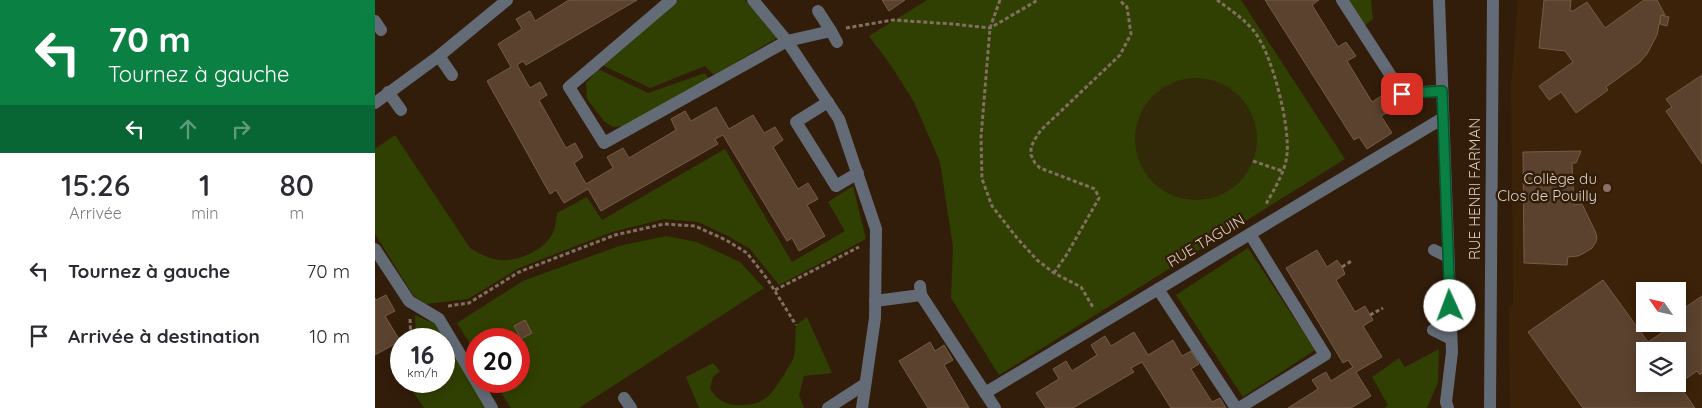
<!DOCTYPE html>
<html lang="fr">
<head>
<meta charset="utf-8">
<style>
  :root { --surface:#fff; --page:#f7f7f7; --text:#2b2b33; --muted:#7c7c81 }
  body { margin:0; font-family:Quicksand,sans-serif; background:var(--page); color:var(--text); height:100vh; display:flex; flex-direction:column; font-size:19px; white-space:nowrap }
  * { box-sizing:border-box; margin:0 }
  p { font-size:16px; color:var(--muted) }
  .icon { flex:none; width:28px; height:28px; fill:none; stroke:currentColor; stroke-width:2; stroke-linecap:round; stroke-linejoin:round }
  .map { position:relative; flex:1; overflow:hidden }
  .panel { display:flex; flex-direction:column; background:var(--surface); width:375px }
  .panel>* { flex:none }
  .guide { background:#0b8043; color:#fff; overflow:hidden }
  .needle { width:32px; rotate:304deg }
  .fabs { position:absolute; left:1261px; top:282px; display:grid; gap:10px }
  .fabs a { display:grid; place-items:center; width:50px; height:50px; border-radius:0px; background:var(--surface); box-shadow:0 2px 12px #0003; font-size:25px }
  .speed { position:absolute; left:15px; top:328px; display:flex; gap:10px; font-size:25px; font-weight:700; text-align:center }
  .speed>* { display:grid; place-content:center; width:65px; height:65px; border-radius:50%; background:var(--surface); box-shadow:0 2px 12px #0003; line-height:1 }
  .speed small { font-size:12px; font-weight:400 }
  .speed .limit { border:8px solid #d22; background:#fff; color:#111 }
  .pin { position:absolute; display:grid; place-items:center; width:42px; height:42px; color:#fff; margin:-21px; border-radius:10px; box-shadow:0 2px 8px #0006 }
  .me { position:absolute; width:55px; margin:-28px; rotate:358deg; stroke-linejoin:round; filter:drop-shadow(0 0 4px #0008) }
  .turn { display:flex; align-items:center; gap:18px; height:105px; padding:0 25px; font-size:22px }
  .turn .icon { width:65px; height:65px; stroke-width:2.5 }
  .turn b { display:block; font-size:35px; line-height:42px }
  .lanes { display:flex; align-items:center; height:48px; padding:0 25px; background:#0003; justify-content:center; gap:25px; direction:ltr }
  .lanes .off { opacity:.35 }
  .eta { display:flex; justify-content:space-evenly; align-items:center; height:85px; text-align:center }
  .eta b { font-size:30px; font-weight:600; line-height:35px }
  ul { padding:0; list-style:none }
  li { display:flex; align-items:center; gap:15px; height:65px; padding:0 25px }
  li div { flex:1 }
  li b { display:block; font-size:19px }
  li em { font-style:normal }
  main { display:flex; flex:1; min-height:0 }
  .map>svg:first-child { display:block }
  .built { fill:#3c2208; fill-rule:evenodd }
  .green { fill:#304002 }
  .sand { fill:#312908 }
  .building { fill:#5a422e; stroke:#755c47; fill-rule:evenodd }
  .lines { fill:none; stroke-linecap:round; stroke-linejoin:round }
  .path { stroke:#816f5f; stroke-width:3; stroke-dasharray:4 2.5; stroke-linecap:butt }
  .minor { stroke:#636b76; stroke-width:12 }
  .route-casing { stroke:#07532c; stroke-width:12 }
  .route { stroke:#0b8043; stroke-width:9 }
  .education-dot { fill:#8d6e63; stroke:#321d0a; stroke-width:2 }
  .labels { text-anchor:middle; stroke-width:5; stroke-linejoin:round; paint-order:stroke }
  .poi-label { font-size:15px; fill:#ded0c4; stroke:#321d0a; text-anchor:end }
  .street-label { font-size:15px; fill:#ded0c4; stroke:#321d0a }
</style>
</head>
<body>
<main>
<section class="panel">
<div class="guide">
<div class="turn"><svg class="icon" aria-label="left" viewBox="0 0 24 24"><path d="M17 20v-9H6M10 6l-5 5 5 5"/></svg><div><b>70 m</b>Tournez à gauche</div></div>
<div class="lanes"><svg class="icon" aria-label="left" viewBox="0 0 24 24"><path d="M17 20v-9H6M10 6l-5 5 5 5"/></svg><svg class="icon off" aria-label="ahead" viewBox="0 0 24 24"><path d="M12 20V5M6 11l6-6 6 6"/></svg><svg class="icon off" aria-label="right" viewBox="0 0 24 24"><path d="M7 20v-9h11M14 6l5 5-5 5"/></svg></div>
</div>
<div class="eta">
<div><b>15:26</b><p>Arrivée</p></div>
<div><b>1</b><p>min</p></div>
<div><b>80</b><p>m</p></div>
</div>
<ul>
<li><svg class="icon" aria-label="left" viewBox="0 0 24 24"><path d="M17 20v-9H6M10 6l-5 5 5 5"/></svg><div><b>Tournez à gauche</b></div><em>70 m</em></li>
<li><svg class="icon" aria-label="arrive" viewBox="0 0 24 24"><path d="M6 21V4h12l-3 4 3 4H6"/></svg><div><b>Arrivée à destination</b></div><em>10 m</em></li>
</ul>
</section>
<div class="map">
<svg width="1327" height="408" viewBox="0 0 1327 408">
  <rect width="100%" height="100%" fill="#321d0a"/>
  <path class="built" d="M1143 0H1327V408H1135L1134 308 1138 304 1136 84ZM1270 291H1302V324H1270ZM1270 351H1302V384H1270Z"/>
  <g class="green">
    <polygon points="304,0 370,0 402,38 339,75 330,66 275,88 227,65"/>
    <polygon points="552,0 866,0 970,159 624,375 576,298 578,247 565,162 539,102 517,67 494,36"/>
    <polygon points="973,0 996,0 998,19 989,26"/>
    <polygon points="223,69 273,93 330,73 335,80 248,126 238,127 229,121 212,99 211,83"/>
    <path d="M20 135 95 248C104 253 114 259 125 260 140 262 165 252 174 239 180 232 181 222 182 213L212 197 227 220 350 149 417 262 470 231 453 202 478 186 491 239 404 285 375 249 353 236 323 222 289 219 237 232 144 268 93 299 51 304 38 295 0 234V149Z"/>
    <polygon points="291,236 322,242 365,262 389,288 204,408 136,408 119,381 144,381 144,339 101,339 101,353 82,323 148,281 244,246"/>
    <polygon points="873,248 940,350 868,397 801,295"/>
    <polygon points="40,315 61,324 113,408 49,408 31,381 69,381 69,339 41,339"/>
    <path d="M432 317 457 373 429 376 424 395 429 408H324L311 377 338 363 345 371 338 377 335 388C340 399 351 405 363 405 391 406 396 394 410 373 413 367 418 362 419 356 421 346 420 335 421 325Z"/>
    <polygon points="1064,349 1063,382 1052,408 1009,408 1013,405 997,377 1024,358 1030,367"/>
  </g>
  <circle class="sand" cx="821" cy="139" r="61"/>
  <g class="building">
    <polygon points="194,0 262,0 151,65 148,61 142,65 155,88 165,82 172,95 164,100 191,148 200,143 208,157 199,163 211,184 238,168 232,157 248,148 254,158 301,130 296,119 310,111 316,121 341,107 354,129 378,115 389,133 400,127 408,140 398,147 423,189 433,183 443,199 432,205 450,236 424,251 417,238 412,241 348,135 340,139 343,144 226,211 213,189 189,203 181,190 175,194 112,81 136,67 123,44 147,29 141,19 155,11 160,21"/>
    <polygon points="507,0 530,0 514,11"/>
    <polygon points="890,0 944,0 937,5 963,47 971,42 981,56 972,61 997,102 1006,96 1015,111 1006,116 1017,133 992,149 984,137 979,140"/>
    <polygon points="1169,0 1196,0 1195,11 1198,11 1212,2 1230,28 1269,0 1282,0 1290,15 1286,15 1282,35 1272,54 1264,63 1231,87 1233,90 1201,113 1186,92 1174,100 1164,86 1198,62 1190,51 1164,48"/>
    <polygon points="1286,15 1294,17 1292,26 1285,24"/>
    <polygon points="1327,75 1327,164 1291,111 1297,107 1291,99"/>
    <polygon points="1206,151 1201,163 1197,163 1199,205 1207,204 1220,231 1222,237 1221,242 1217,248 1209,253 1203,256 1193,257 1192,265 1149,263 1148,152"/>
    <polygon points="942,250 952,267 962,260 967,267 970,274 961,280 980,312 990,306 998,320 988,326 1007,357 981,372 996,396 976,408 913,408 943,389 937,380 951,372 956,381 978,367 973,360 968,363 911,268"/>
    <path d="M1228 280 1273 342 1291 330 1288 324H1302V313L1327 296V373L1325 375 1322 371 1303 384 1320 408H1208L1153 332ZM1270 351H1302V384H1270Z"/>
    <polygon points="11,295 20,311 10,316 25,341 0,355 0,298 1,300"/>
    <polygon points="150,320 157,333 146,339 139,326"/>
    <polygon points="759,332 773,355 798,340 807,356 816,351 824,364 816,369 837,402 845,398 851,408 796,408 767,362 756,368 759,372 698,408 671,408 661,393 684,379 678,369 691,361 697,371 722,355 716,345 730,336 736,346"/>
    <polygon points="555,342 560,351 569,345 578,360 569,365 594,408 553,408 524,361"/>
  </g>
  <g class="lines">
    <g class="path">
      <polyline points="625,0 615,28 606,137 607,179 617,206 642,238 662,260 679,273 706,287 719,309"/>
      <path d="M842 0C854 9 868 18 878 30 897 52 915 125 912 154 911 170 899 190 891 204"/>
      <polyline points="471,28 518,20 578,24 615,28 663,0"/>
      <polyline points="878,161 907,171"/>
      <polyline points="967,267 978,260"/>
      <polyline points="679,273 692,254 724,198 720,189 665,168 660,163 656,155 656,147 660,139 666,130 745,55 756,34 752,7 744,0"/>
      <polyline points="400,290 484,247"/>
      <polyline points="73,306 94,303 144,272 240,235 289,224 320,226 351,240 372,253 393,280 421,325"/>
      <polyline points="995,315 1008,308"/>
      <polyline points="35,319 36,339"/>
      <polyline points="18,369 26,359"/>
    </g>
    <g class="minor">
      <polyline points="296,0 194,87 229,143 412,41 456,31 462,42"/>
      <polyline points="378,0 412,41 464,119 501,229 500,318 487,408"/>
      <polyline points="967,0 1027,93 1067,91"/>
      <polyline points="1064,0 1077,352 1071,402 1073,408"/>
      <polyline points="443,11 456,31"/>
      <polyline points="0,21 6,30"/>
      <polyline points="64,56 77,75"/>
      <polyline points="13,92 26,110"/>
      <polyline points="453,102 421,122 461,186 483,173"/>
      <polyline points="0,103 64,56 132,0"/>
      <polyline points="0,249 34,301 64,319 101,381"/>
      <polyline points="1059,250 1073,257"/>
      <polyline points="783,289 861,408"/>
      <polyline points="546,295 620,408"/>
      <polyline points="500,301 546,295 545,286"/>
      <polyline points="1058,330 1076,339"/>
      <polyline points="101,381 117,408"/>
      <polyline points="610,393 1068,118"/>
      <polyline points="249,398 256,408"/>
      <polyline points="453,408 490,384"/>
      <polyline points="864,408 950,355 875,234"/>
      <polyline points="1115,408 1118,0"/>
    </g>
  </g>
  <g class="lines">
    <defs>
      <polyline id="route" points="1027,94 1067,91 1075,306"/>
    </defs>
    <use href="#route" class="route-casing"/>
    <use href="#route" class="route"/>
  </g>
  <circle class="education-dot" cx="1232" cy="188" r="5"/>
  <g class="labels">
    <g class="poi-label">
      <text x="1222" y="184">Collège du<tspan x="1222" dy="17">Clos de Pouilly</tspan></text>
    </g>
    <g class="street-label">
      <text transform="translate(1100 189) rotate(-90)" y="5">RUE HENRI FARMAN</text>
      <text transform="translate(831 241) rotate(-31)" y="5">RUE TAGUIN</text>
    </g>
  </g>
</svg>
<div class="fabs">
<a><svg class="needle" viewBox="-14 -14 28 28"><path d="M0-13l5 13h-10z" fill="#e53935"/><path d="M0 13l5-13h-10z" fill="#7c7c81"/></svg></a>
<a><svg class="icon" aria-label="layers" viewBox="0 0 24 24"><path d="M12 4l9 5-9 5-9-5zM3 14l9 5 9-5"/></svg></a>
</div>
<div class="speed"><div>16<small>km/h</small></div><div class="limit">20</div></div>
<div class="pin" style="left:1027px;top:94px;background:#d93025"><svg class="icon" aria-label="arrive" viewBox="0 0 24 24"><path d="M6 21V4h12l-3 4 3 4H6"/></svg></div>
<svg class="me" style="left:1075px;top:306px" viewBox="-20 -20 40 40"><circle r="19" fill="#fff"/><path d="M0-13L10 11 0 6-10 11z" fill="#0b8043"/></svg>
</div>
</main>
</body>
</html>
